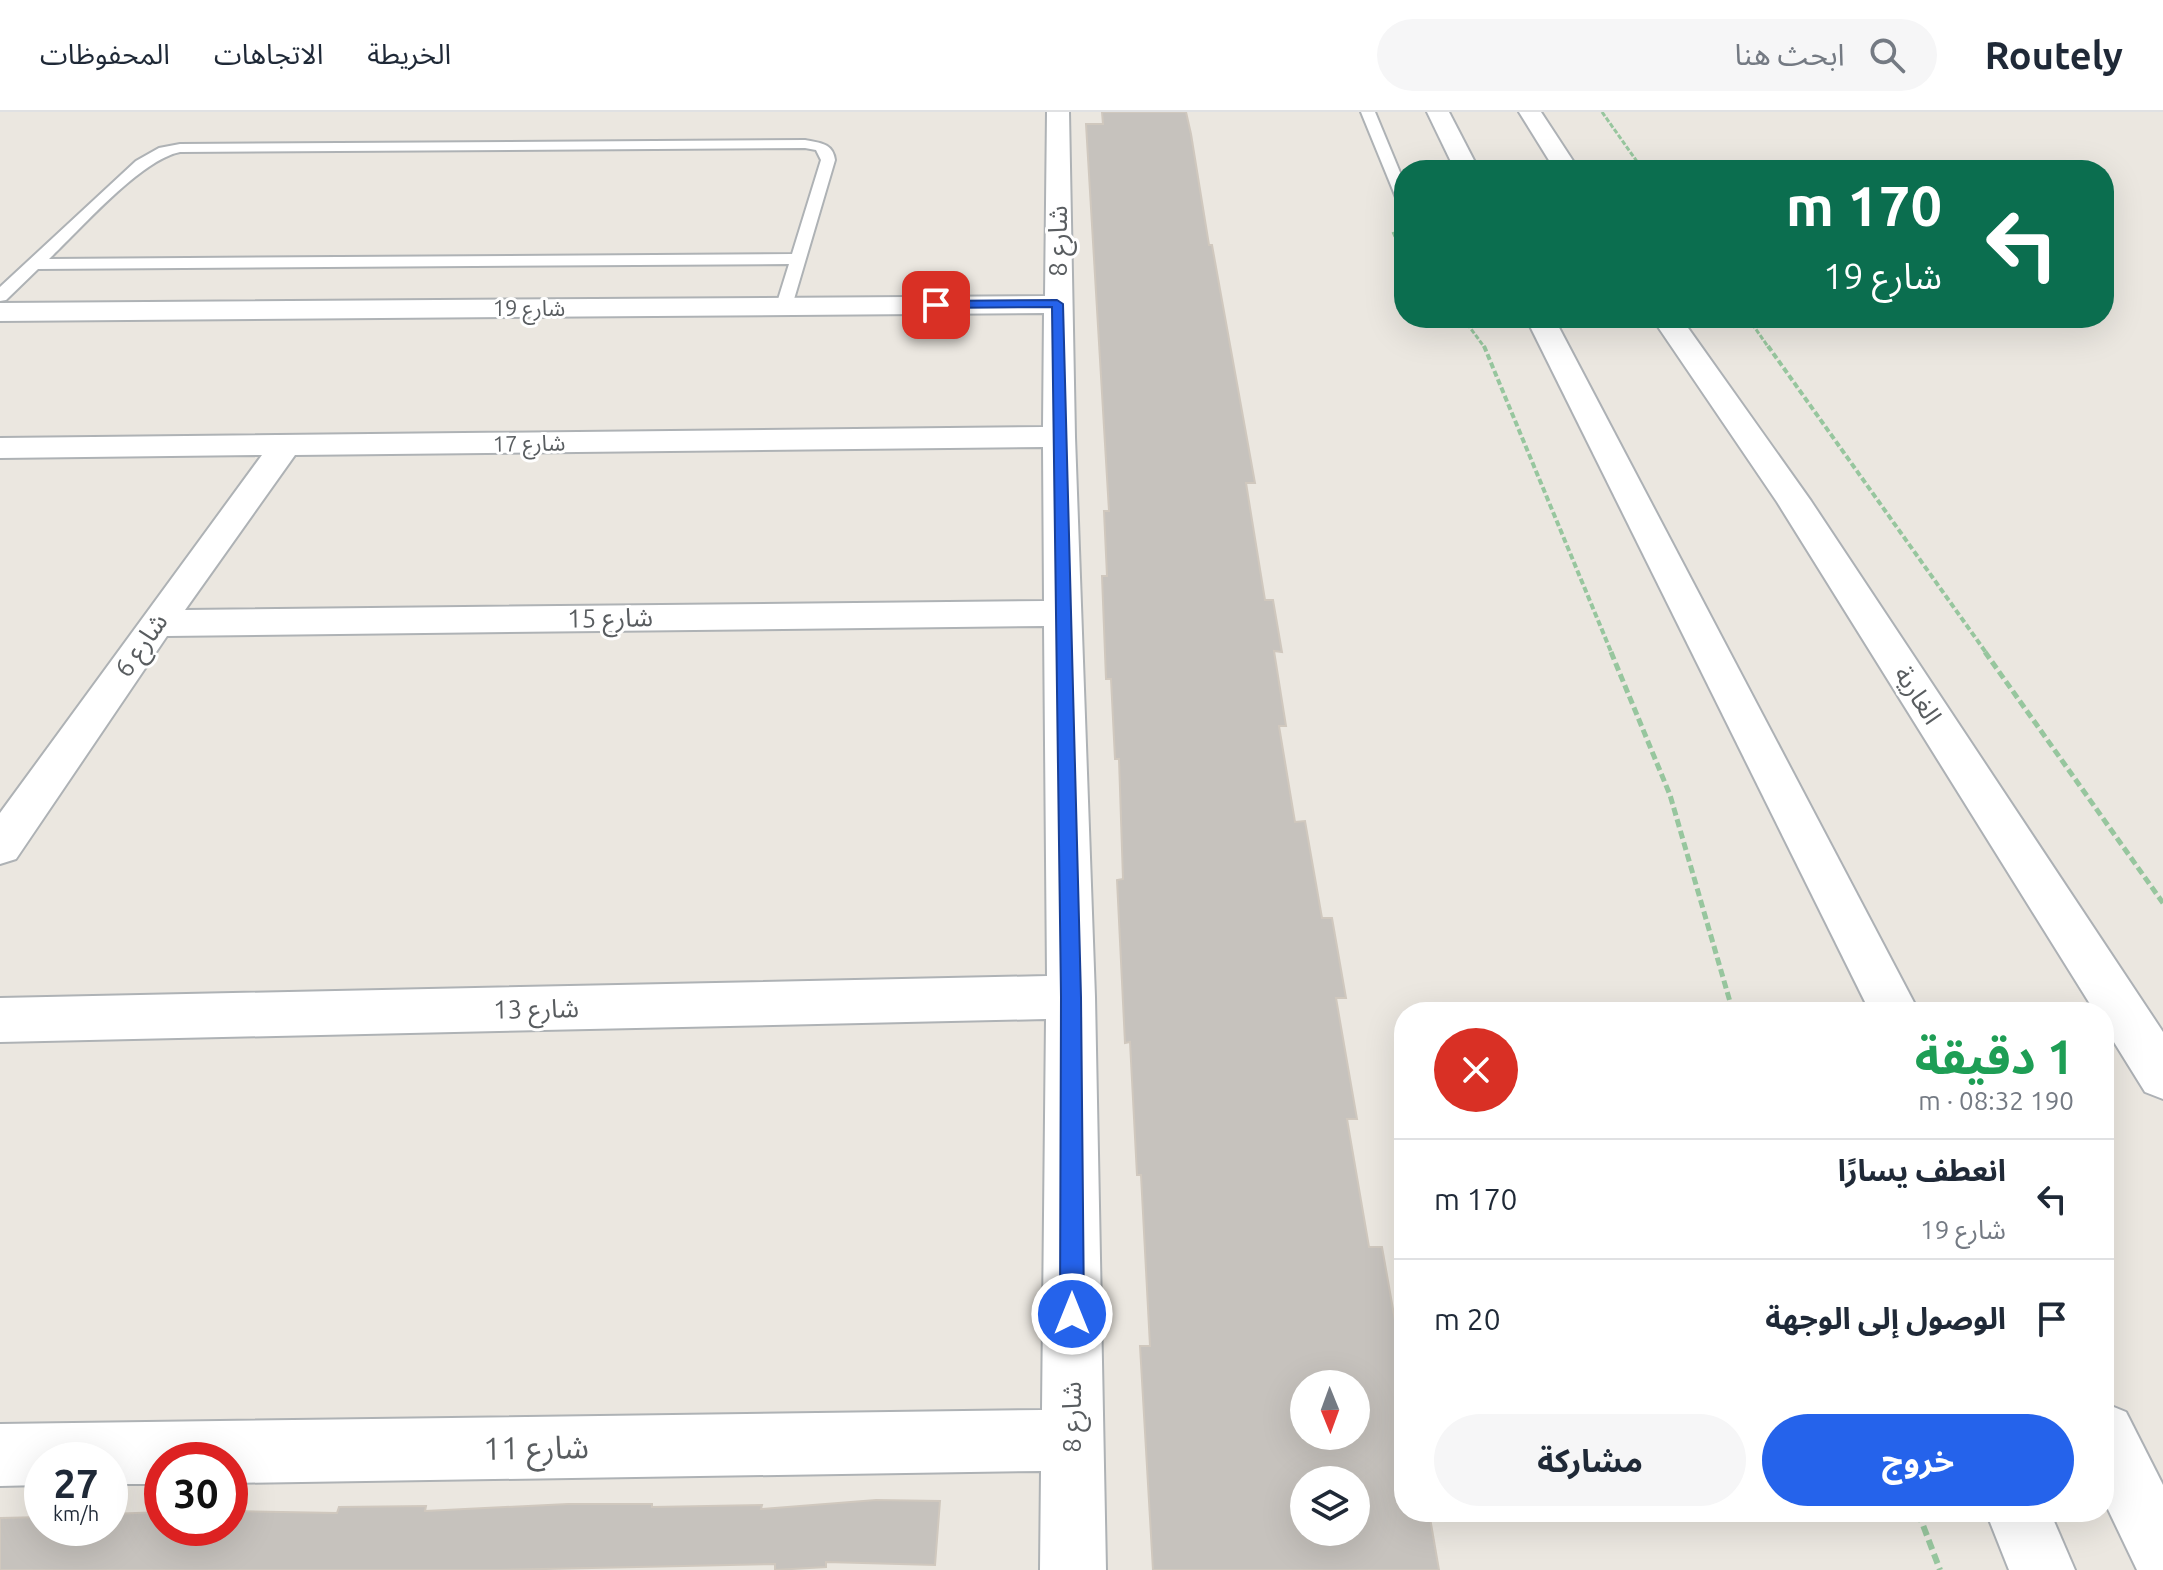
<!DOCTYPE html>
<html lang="ar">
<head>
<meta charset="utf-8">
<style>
  :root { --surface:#fff; --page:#f6f6f7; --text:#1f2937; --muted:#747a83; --line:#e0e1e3; --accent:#2563eb }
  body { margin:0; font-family:Ubuntu,"Noto Sans Arabic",sans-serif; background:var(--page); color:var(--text); direction:rtl; height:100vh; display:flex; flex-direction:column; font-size:30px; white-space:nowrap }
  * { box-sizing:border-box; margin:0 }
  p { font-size:26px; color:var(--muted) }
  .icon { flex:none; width:44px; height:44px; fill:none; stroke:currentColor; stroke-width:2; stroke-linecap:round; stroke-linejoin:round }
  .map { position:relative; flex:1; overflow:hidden; direction:ltr }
  .panel { position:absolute; left:1394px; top:890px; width:720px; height:520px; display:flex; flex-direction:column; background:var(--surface); border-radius:32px; box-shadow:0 8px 32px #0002; direction:rtl }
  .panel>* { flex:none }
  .top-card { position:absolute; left:1394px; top:48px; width:720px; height:168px; border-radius:32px; box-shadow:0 8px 32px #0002; direction:rtl; background:#0b6e4f; color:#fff; overflow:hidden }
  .needle { width:52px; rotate:179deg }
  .buttons { position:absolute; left:1290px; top:1258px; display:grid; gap:16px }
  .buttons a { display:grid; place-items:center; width:80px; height:80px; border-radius:50%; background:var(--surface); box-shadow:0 8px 32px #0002; font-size:40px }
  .speed { position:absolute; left:24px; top:1330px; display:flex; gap:16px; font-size:40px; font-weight:700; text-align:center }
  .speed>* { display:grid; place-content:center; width:104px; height:104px; border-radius:50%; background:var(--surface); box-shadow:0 8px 32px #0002; line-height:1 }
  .speed small { font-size:20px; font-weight:400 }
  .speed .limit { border:12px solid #d22; background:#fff; color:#111 }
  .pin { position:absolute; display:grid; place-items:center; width:68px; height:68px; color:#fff; margin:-34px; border-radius:16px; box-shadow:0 4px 12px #0006 }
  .me { position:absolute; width:88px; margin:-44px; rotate:0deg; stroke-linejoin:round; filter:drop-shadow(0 0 6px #0008) }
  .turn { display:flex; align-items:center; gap:28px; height:168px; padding:0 40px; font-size:36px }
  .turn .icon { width:104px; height:104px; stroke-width:2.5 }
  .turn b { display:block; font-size:56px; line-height:68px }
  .round { display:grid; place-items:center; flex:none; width:84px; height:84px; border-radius:42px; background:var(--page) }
  .overview { display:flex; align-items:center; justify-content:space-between; height:136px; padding:0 40px }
  h1 { font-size:48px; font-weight:700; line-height:60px; color:#1e9e55 }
  .cta { display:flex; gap:16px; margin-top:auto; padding:16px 40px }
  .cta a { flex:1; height:92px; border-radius:48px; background:var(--accent); color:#fff; font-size:32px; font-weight:700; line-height:92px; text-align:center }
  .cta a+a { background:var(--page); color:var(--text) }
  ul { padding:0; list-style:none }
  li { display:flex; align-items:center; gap:24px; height:120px; padding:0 40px; border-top:2px solid var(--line) }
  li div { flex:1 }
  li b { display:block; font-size:30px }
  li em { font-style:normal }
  header { display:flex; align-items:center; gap:48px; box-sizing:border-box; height:112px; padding:0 40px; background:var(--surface); border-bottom:2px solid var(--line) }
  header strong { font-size:38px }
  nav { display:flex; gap:44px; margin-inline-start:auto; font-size:28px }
  .search { width:560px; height:72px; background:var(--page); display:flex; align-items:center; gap:20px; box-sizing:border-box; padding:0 28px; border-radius:44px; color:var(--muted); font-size:30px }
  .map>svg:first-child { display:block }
  .building { fill:#c6c2bd; stroke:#d0c8be; stroke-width:2; fill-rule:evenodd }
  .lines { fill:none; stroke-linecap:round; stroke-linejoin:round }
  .service-casing { stroke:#aeb2b5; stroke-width:4 }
  .minor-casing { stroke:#aeb2b5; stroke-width:4 }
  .secondary-casing { stroke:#adb1b5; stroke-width:4 }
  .path-far3 { stroke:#97c69e; stroke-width:3; stroke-dasharray:5 2; stroke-linecap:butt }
  .path-far2 { stroke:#97c69e; stroke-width:4; stroke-dasharray:6 3; stroke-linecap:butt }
  .path-far1 { stroke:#97c69e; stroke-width:5; stroke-dasharray:8 4; stroke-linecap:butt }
  .path { stroke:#97c69e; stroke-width:6; stroke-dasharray:10 5; stroke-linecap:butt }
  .service { fill:#fff; fill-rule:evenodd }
  .minor { fill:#fff; fill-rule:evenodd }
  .secondary { fill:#fff; fill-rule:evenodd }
  .route { fill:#2563eb; stroke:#184099; stroke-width:2 }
  .labels { text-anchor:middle; stroke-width:6; stroke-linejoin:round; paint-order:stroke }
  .far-street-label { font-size:22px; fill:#595d60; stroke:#fff }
  .street-label { font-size:26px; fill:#595d60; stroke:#fff }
  .near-street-label { font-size:32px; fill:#595d60; stroke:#fff }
</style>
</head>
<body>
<header>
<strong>Routely</strong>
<div class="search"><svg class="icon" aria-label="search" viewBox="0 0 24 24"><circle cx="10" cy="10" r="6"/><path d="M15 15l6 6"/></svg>ابحث هنا</div>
<nav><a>الخريطة</a><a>الاتجاهات</a><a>المحفوظات</a></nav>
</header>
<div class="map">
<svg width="2163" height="1458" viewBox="0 0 2163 1458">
  <rect width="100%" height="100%" fill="#ebe7e0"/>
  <g class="building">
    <path d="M1102 0H1186L1191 22 1209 133H1212L1255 371H1246L1265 488H1273L1282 540 1274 539 1286 614H1279L1295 710 1305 709 1322 806H1332L1346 886H1336L1357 1007H1347L1369 1135H1382L1404 1259V1400H1429L1439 1458H1153L1140 1234H1150L1141 1063H1137L1130 930 1125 931 1117 768 1123 767 1119 647H1115L1111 567H1106L1102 464H1107L1104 399H1109L1086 12H1103ZM1304 1272H1356V1324H1304ZM1304 1368H1356V1420H1304Z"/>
    <polygon points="876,1388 940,1389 935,1453 826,1450 826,1455 775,1458 775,1452 500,1458 0,1458 0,1406 42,1405 42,1416 110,1416 110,1402 162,1400 162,1416 230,1416 230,1399 337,1401 339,1395 426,1394 425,1399 568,1392 652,1392 652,1395 762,1393 761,1397"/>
  </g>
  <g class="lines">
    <defs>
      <g id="service">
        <polygon points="1361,0 1375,0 1404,70 1404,92 1397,88"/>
        <path d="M805 28C820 31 833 31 835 48L792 194 784 199 776 194 789 152 38 157 6 188 0 189V175L136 49 159 36 180 32ZM805 36 816 38 821 48 792 142 49 147C80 118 140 48 180 40Z"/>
      </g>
      <path id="minor" d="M1047 0H1069L1075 325 1095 885 1106 1458H1040L1041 1359 230 1371V1348H162V1372H110V1348H42V1373L0 1374V1312L1042 1298 1046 907 0 930V886L1047 864 1044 514 167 524 16 747 0 752V701L262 343 0 346V326L1043 315 1044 201 0 209V191L1045 184ZM1043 335 1044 489 185 498 295 343Z"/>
      <g id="secondary">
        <polygon points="1427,0 1449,0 1479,58 1455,58"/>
        <polygon points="1519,0 1541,0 1579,58 1555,58"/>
        <polygon points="1526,206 1554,206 1919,900 1870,900"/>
        <polygon points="1652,206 1681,206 1811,389 2163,920 2163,987 2145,980 2104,914 2104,900 2095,900 1777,390"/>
        <polygon points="2104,1291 2126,1300 2163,1373 2163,1458 2137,1458 2104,1389"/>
        <polygon points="1986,1400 2050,1400 2075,1458 2009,1458"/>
      </g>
    </defs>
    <use href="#service" class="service-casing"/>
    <use href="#minor" class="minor-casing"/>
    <use href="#secondary" class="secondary-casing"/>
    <g class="path-far3">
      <polyline points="1602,0 1643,58"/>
      <polyline points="1393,120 1404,145"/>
      <polyline points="1463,206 1485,236"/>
      <polyline points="1748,206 1769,236"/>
    </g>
    <g class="path-far2">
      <polyline points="1484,234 1612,542"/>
      <polyline points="1768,234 1987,542"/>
    </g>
    <g class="path-far1">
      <polyline points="1611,540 1670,683 1733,900"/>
      <polyline points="1985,540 2163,791"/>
    </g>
    <polyline class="path" points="1918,1400 1940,1458"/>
    <use href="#service" class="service"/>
    <use href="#minor" class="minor"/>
    <use href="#secondary" class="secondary"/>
  </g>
  <polygon class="route" points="1057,188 1063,192 1081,885 1084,1202 1080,1210 1072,1214 1064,1210 1060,1202 1061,885 1052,195 936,196 930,193 936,189"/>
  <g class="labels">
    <g class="far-street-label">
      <text x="529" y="204">شارع 19</text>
      <text transform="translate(529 331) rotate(-1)" y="8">شارع 17</text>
    </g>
    <g class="street-label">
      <text transform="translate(1058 129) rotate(-90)" y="9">شارع 8</text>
      <text transform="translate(610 506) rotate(-1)" y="9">شارع 15</text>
      <text transform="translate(141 533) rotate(-55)" y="9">شارع 6</text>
      <text transform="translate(1918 583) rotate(57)" y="9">الغارية</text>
      <text transform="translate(536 897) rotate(-1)" y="9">شارع 13</text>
      <text transform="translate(1072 1305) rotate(-90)" y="9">شارع 8</text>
    </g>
    <g class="near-street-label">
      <text transform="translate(536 1336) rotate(-1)" y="11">شارع 11</text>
    </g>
  </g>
</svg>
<div class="buttons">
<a><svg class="needle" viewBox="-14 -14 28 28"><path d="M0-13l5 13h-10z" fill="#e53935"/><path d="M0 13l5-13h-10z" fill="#747a83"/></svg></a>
<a><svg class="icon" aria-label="layers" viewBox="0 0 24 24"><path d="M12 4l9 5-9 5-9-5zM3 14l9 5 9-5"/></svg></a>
</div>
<div class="speed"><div>27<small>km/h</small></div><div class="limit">30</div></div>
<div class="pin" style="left:936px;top:193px;background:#d93025"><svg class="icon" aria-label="arrive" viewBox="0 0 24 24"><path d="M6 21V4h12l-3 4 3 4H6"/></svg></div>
<svg class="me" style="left:1072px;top:1202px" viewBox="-20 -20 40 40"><circle r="17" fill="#2563eb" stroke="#fff" stroke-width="3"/><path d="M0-11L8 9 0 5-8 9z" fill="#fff"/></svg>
<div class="top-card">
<div class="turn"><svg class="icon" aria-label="left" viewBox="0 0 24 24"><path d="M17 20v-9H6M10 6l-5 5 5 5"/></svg><div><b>170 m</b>شارع 19</div></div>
</div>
<section class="panel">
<div class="overview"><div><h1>1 دقيقة</h1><p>190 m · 08:32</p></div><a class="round" style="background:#d93025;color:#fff"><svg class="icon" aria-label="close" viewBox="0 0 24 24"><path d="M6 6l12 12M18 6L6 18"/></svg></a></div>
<ul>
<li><svg class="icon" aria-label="left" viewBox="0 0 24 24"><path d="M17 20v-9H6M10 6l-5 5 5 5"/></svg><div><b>انعطف يسارًا</b><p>شارع 19</p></div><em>170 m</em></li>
<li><svg class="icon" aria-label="arrive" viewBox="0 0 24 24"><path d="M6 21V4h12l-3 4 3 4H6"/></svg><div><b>الوصول إلى الوجهة</b></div><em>20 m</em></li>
</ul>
<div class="cta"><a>خروج</a><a>مشاركة</a></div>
</section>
</div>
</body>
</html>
